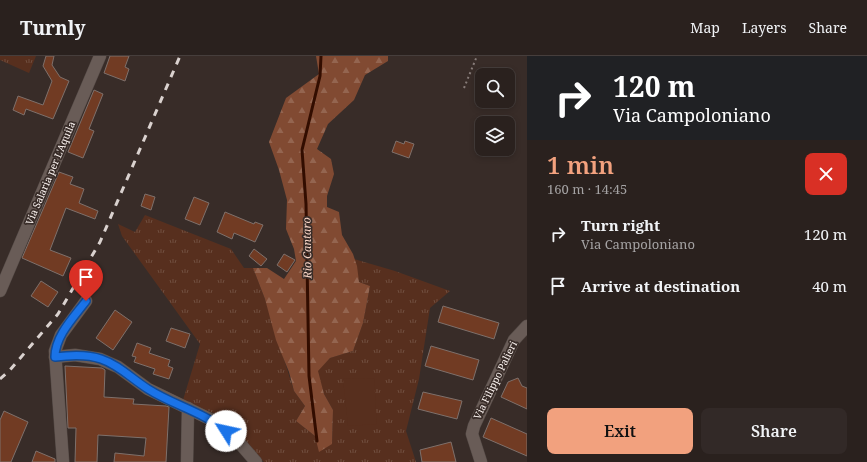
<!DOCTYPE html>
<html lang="en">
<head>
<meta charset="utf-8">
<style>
  :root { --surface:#2a211e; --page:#322927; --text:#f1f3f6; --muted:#a5a3a4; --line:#463e3c; --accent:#f2a17e }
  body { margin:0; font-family:"Noto Serif",serif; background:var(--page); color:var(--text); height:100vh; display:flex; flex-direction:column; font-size:15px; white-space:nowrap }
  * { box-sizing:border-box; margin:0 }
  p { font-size:13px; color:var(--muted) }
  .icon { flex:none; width:22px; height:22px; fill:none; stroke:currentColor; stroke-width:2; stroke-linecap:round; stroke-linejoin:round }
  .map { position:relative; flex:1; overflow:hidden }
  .drawer { display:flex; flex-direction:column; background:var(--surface); width:340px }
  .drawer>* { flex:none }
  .top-card { background:#202124; color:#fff; overflow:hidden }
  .controls { position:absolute; left:475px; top:12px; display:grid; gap:8px }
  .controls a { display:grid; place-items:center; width:40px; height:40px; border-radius:8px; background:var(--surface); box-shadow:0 2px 6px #0003,0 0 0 1px var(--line); font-size:20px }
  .pin { position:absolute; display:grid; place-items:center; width:34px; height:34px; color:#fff; margin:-41px -17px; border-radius:50% 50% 50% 0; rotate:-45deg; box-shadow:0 0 4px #0007 }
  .pin .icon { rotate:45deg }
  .me { position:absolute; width:44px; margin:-22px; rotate:305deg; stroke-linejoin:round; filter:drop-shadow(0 0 3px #0008) }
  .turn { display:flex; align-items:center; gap:14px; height:84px; padding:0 20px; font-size:18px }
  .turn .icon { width:52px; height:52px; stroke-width:2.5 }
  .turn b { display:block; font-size:28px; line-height:34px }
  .round { display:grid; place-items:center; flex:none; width:42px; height:42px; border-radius:8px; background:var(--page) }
  .overview { display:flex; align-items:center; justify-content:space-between; height:68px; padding:0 20px }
  h1 { font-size:24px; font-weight:600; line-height:30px; color:var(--accent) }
  .primary-button { display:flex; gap:8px; margin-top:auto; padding:8px 20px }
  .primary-button a { flex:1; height:46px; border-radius:8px; background:var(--accent); color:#111; font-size:16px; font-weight:600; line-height:46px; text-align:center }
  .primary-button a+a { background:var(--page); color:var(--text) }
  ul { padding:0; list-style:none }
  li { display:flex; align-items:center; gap:12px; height:52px; padding:0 20px }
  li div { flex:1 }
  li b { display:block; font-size:15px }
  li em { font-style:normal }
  header { display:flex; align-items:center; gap:24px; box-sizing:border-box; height:56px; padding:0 20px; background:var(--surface); border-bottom:1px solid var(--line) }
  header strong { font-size:19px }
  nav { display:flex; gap:22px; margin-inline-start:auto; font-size:14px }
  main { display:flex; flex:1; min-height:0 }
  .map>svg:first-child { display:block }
  .grass { fill:url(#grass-tufts) }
  .forest { fill:url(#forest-firs) }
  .pitch { fill:#572f1e }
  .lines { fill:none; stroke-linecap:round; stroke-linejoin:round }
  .stream { stroke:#320d00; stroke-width:3 }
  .building { fill:#713b23; stroke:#7e706b }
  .street-casing { stroke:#544a46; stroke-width:13 }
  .secondary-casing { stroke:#544a46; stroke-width:13 }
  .path { stroke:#877c79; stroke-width:2; stroke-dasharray:2 3; stroke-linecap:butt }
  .street { stroke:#695c57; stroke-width:12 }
  .secondary { stroke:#695c57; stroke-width:12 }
  .rail { stroke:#dad2cf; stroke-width:3; stroke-dasharray:7 7; stroke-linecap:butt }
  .route-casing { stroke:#114b97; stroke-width:10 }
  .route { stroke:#1a73e8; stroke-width:7 }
  .labels { text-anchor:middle; stroke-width:3.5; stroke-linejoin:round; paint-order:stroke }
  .street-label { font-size:10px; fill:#faf2ef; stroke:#382c28 }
  .water-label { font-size:11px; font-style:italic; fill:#f8d4c5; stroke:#382c28 }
</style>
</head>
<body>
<header>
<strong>Turnly</strong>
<nav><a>Map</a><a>Layers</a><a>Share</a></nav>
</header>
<main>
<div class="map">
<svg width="527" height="406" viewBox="0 0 527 406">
  <defs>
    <pattern id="grass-tufts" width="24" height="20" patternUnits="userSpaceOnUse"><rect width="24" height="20" fill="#572f1e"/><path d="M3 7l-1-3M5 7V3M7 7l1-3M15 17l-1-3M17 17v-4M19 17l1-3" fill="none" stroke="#704e3f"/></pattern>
    <pattern id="forest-firs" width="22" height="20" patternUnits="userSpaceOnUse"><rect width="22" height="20" fill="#814a32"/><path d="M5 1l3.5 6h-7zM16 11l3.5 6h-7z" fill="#946550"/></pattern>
  </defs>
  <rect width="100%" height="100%" fill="#382c28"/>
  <g class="grass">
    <polygon points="0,0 36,0 29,17 0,4"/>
    <polygon points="145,159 231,193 244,212 253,212 265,243 294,335 305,350 296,365 315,380 332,388 333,354 324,338 317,315 330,302 353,295 363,267 370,230 359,226 354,203 395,215 450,235 430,252 419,323 406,375 416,406 264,406 237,376 215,358 183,344 200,288 122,180 118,168 135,176"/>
  </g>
  <polygon class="forest" points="316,0 388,0 388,5 365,19 354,44 328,68 317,93 331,103 334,118 327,140 327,151 339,156 342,179 353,198 357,210 359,226 370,230 363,267 353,295 330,302 318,315 324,338 333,354 332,388 319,396 315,380 296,365 305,350 294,335 289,316 276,284 265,243 253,212 267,212 284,223 296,205 294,193 286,173 287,144 279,114 269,86 286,42 319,18"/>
  <polygon class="pitch" points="374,322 377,368 348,370 343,323"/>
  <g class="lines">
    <polyline class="stream" points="317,385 309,320 306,148 302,94 320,20 321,0"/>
  </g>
  <g class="building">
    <polygon points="46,0 54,0 52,9 60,21 69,25 53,63 26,53 24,59 13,54 18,40 43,49 52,25 43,10"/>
    <polygon points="110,0 129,0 125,11 129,13 125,25 104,17"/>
    <polygon points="94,34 103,38 89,73 94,75 83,102 68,96"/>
    <polygon points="396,85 404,88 405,85 414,88 409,102 392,96"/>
    <polygon points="59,116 73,121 70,128 84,133 79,147 98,155 95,163 66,152 50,194 71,202 63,220 22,202"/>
    <polygon points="145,138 155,141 151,154 141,150"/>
    <polygon points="194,141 209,147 200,169 185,163"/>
    <polygon points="225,156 254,168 255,166 263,169 255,186 234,177 232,183 217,176"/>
    <polygon points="254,193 267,203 261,210 249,200"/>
    <polygon points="284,198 295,204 287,216 277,209"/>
    <polygon points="41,225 58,236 48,251 31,240"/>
    <polygon points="443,250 499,267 494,283 438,266"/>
    <polygon points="115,254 132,266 113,294 96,282"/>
    <polygon points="171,272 190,278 185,292 166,285"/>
    <polygon points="137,287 151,292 149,297 170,304 168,310 173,312 169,323 153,318 155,313 134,306 136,301 132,300"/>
    <polygon points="431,290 479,304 473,324 425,310"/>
    <polygon points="65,310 102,312 105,314 104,341 134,343 133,348 166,350 169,351 166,406 114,406 115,397 144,400 146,382 98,379 97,406 75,406 76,372 68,372"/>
    <polygon points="518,322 522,330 527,332 527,353 501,341 508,326"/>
    <polygon points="423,336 462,345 457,363 418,353"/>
    <polygon points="4,355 28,366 11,406 0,406 0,364"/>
    <polygon points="491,362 527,378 527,400 483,381"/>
    <polygon points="451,386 456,406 422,406 420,394"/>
    <polygon points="36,395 55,403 55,406 32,406"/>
  </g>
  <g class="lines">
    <defs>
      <g id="street">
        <polyline points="55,301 75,299 100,303 118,311 148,333 216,366 236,383 256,406"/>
        <polyline points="63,406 55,295 61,279 86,245"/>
        <polyline points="187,406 188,352"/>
        <polyline points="481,406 472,378 474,370 514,284 527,270"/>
      </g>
      <polyline id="secondary" points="0,235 100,0"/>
    </defs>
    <use href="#street" class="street-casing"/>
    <use href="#secondary" class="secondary-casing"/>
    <polyline class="path" points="464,32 477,0"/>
    <use href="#street" class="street"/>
    <use href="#secondary" class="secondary"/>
    <polyline class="rail" points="0,323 10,314 58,258 100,186 180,0"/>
  </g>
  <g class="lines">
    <defs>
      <path id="route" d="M86 245C74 261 55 280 55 301 70 299 87 298 101 303 119 309 132 323 148 333 173 349 203 356 226 375"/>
    </defs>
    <use href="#route" class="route-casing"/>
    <use href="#route" class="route"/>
  </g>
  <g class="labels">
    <g class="street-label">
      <text transform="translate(50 117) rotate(-67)" y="4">Via Salaria per L'Aquila</text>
      <text transform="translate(495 324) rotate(-64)" y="4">Via Filippo Palieri</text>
    </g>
    <g class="water-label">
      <text transform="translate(307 192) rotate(-91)" y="4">Rio Cantaro</text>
    </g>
  </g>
</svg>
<div class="controls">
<a><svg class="icon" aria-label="search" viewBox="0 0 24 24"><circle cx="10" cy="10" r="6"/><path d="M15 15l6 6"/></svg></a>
<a><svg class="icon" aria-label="layers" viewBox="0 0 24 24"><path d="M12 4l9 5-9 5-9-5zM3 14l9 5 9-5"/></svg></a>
</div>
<div class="pin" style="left:86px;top:245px;background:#d93025"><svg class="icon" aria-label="arrive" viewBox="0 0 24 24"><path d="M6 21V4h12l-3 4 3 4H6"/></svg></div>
<svg class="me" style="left:226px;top:375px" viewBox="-20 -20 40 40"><circle r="19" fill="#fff"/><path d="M0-13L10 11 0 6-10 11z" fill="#1a73e8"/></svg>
</div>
<section class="drawer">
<div class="top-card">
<div class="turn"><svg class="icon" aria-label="right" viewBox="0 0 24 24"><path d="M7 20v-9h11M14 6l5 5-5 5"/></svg><div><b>120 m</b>Via Campoloniano</div></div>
</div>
<div class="overview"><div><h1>1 min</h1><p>160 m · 14:45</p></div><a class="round" style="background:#d93025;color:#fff"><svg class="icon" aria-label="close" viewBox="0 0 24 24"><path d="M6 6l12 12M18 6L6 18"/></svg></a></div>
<ul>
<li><svg class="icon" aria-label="right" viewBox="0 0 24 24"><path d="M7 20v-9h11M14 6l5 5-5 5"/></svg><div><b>Turn right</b><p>Via Campoloniano</p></div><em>120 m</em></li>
<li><svg class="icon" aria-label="arrive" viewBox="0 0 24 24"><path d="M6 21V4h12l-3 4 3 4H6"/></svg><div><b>Arrive at destination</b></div><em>40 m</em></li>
</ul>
<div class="primary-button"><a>Exit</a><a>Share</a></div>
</section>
</main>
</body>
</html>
